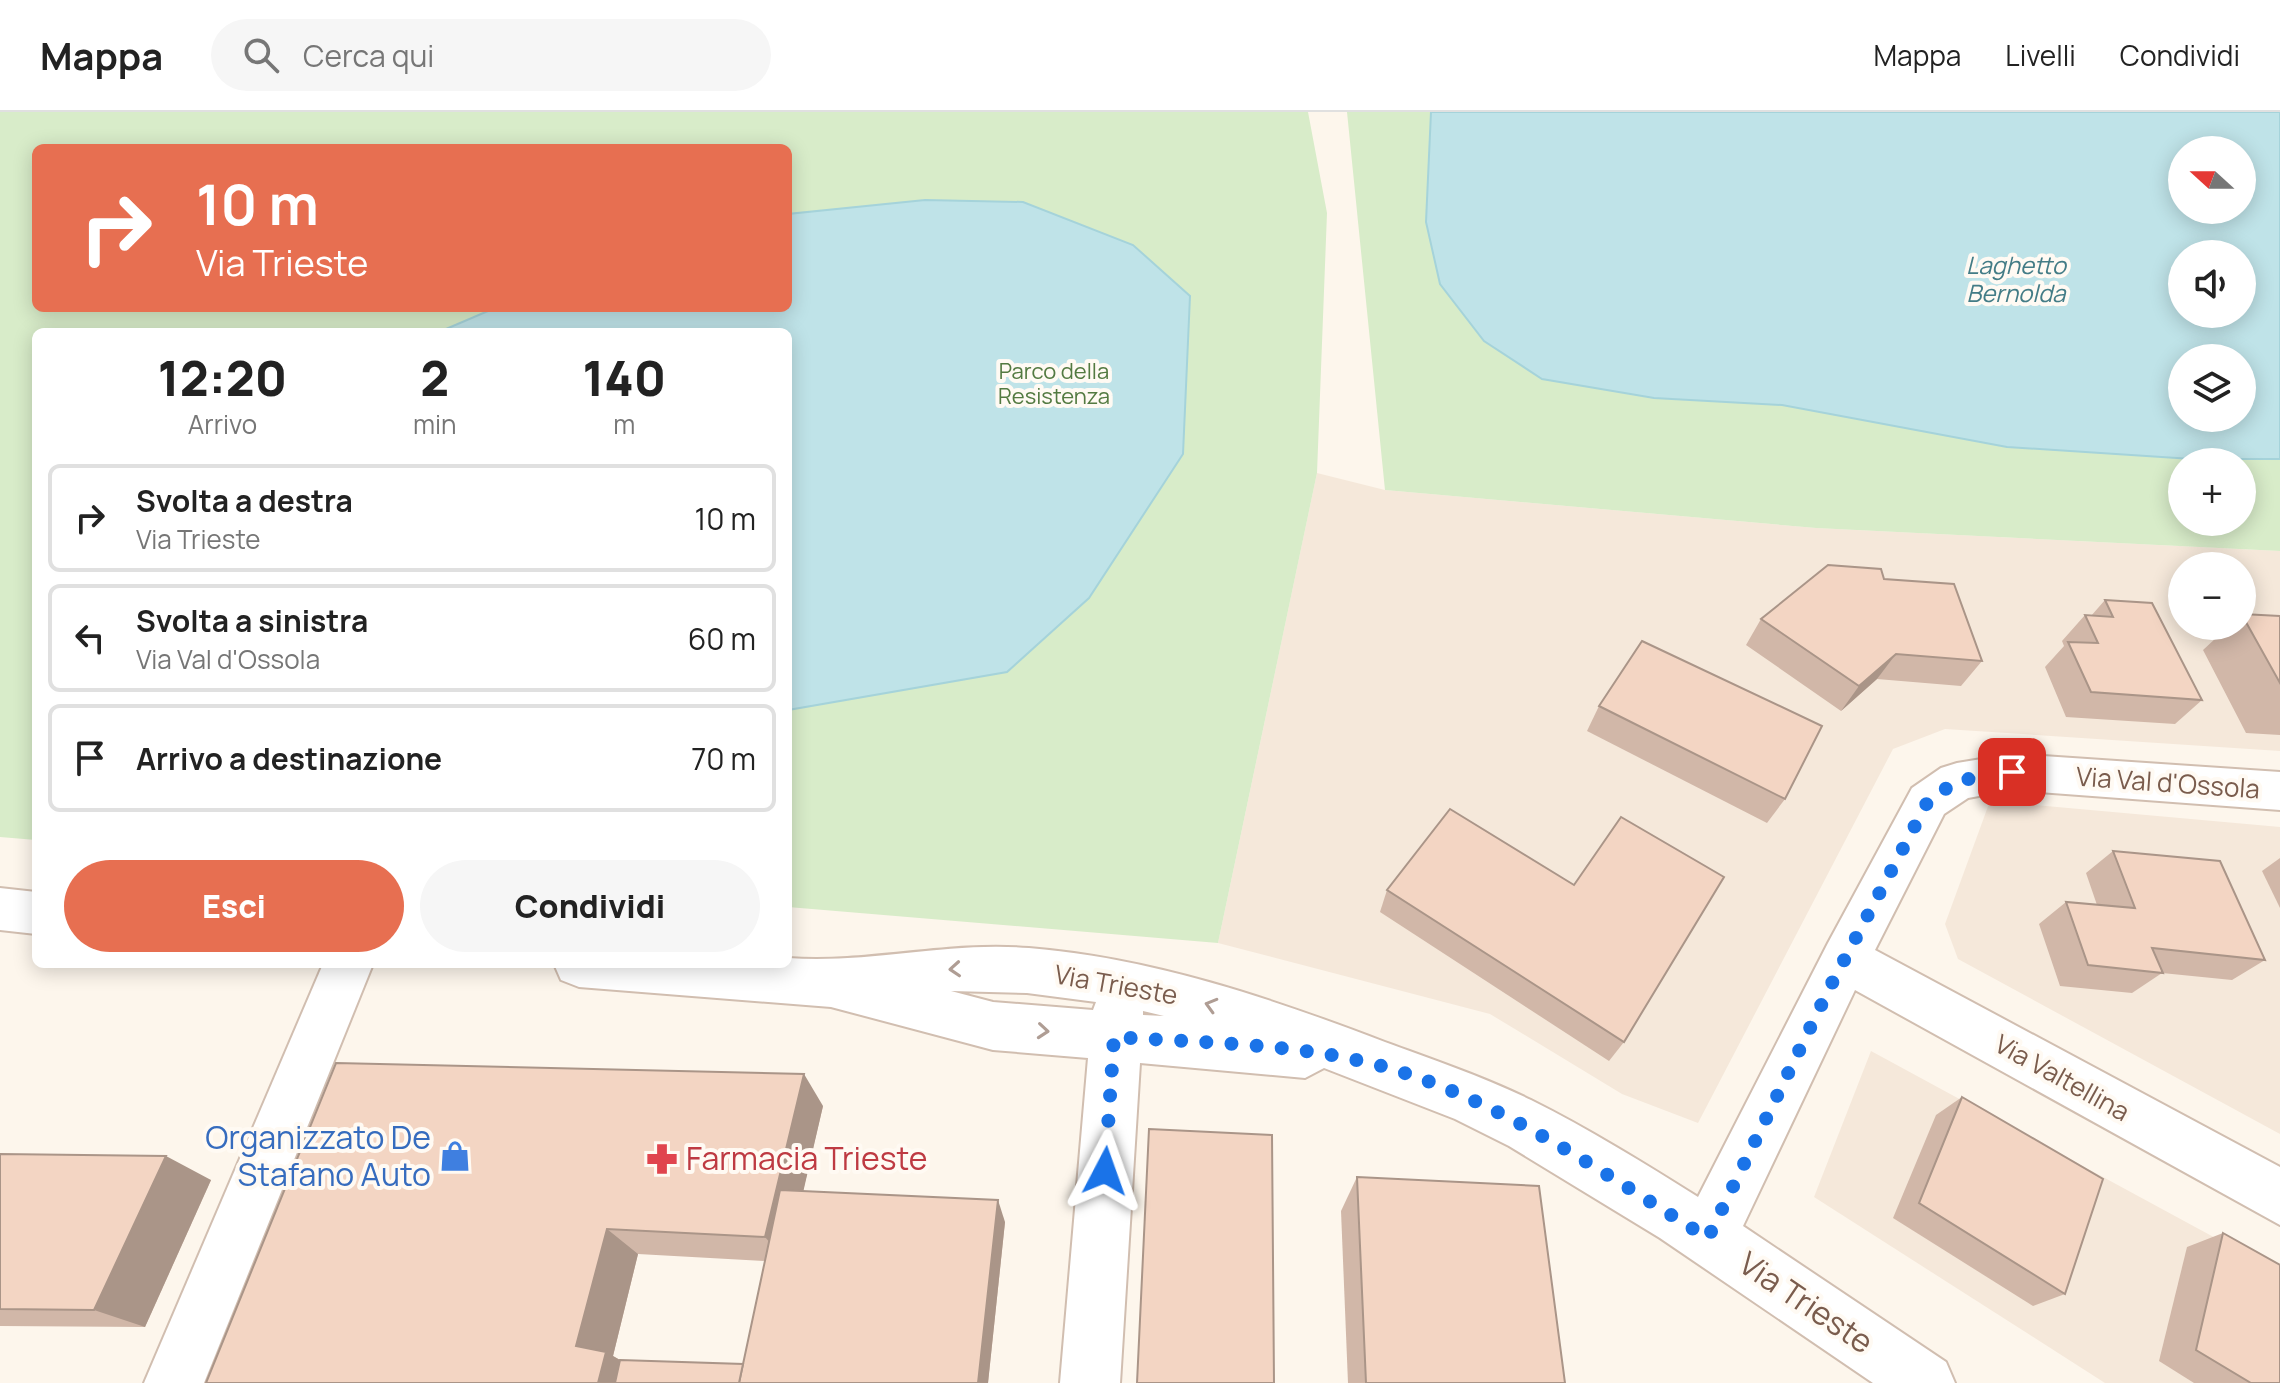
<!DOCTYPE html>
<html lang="it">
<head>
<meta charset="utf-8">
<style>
  :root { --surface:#fff; --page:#f6f6f6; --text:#222; --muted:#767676; --line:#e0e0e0; --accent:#e76f51 }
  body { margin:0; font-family:Manrope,sans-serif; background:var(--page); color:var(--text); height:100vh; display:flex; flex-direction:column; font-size:30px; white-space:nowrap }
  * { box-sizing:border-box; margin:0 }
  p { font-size:26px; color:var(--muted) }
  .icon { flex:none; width:44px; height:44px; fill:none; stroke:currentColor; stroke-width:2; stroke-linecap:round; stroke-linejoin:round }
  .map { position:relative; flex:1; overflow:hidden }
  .sheet { position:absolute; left:32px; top:216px; width:760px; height:640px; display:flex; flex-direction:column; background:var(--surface); border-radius:12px; box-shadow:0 4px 20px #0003 }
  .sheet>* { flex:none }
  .hud { position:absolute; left:32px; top:32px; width:760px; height:168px; border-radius:12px; box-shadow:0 4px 20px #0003; background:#e76f51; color:#fff; overflow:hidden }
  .needle { width:52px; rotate:291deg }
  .tools { position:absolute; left:2168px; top:24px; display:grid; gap:16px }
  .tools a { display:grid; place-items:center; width:88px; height:88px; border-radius:50%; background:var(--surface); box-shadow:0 4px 20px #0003; font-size:40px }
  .pin { position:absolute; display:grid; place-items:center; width:68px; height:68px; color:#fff; margin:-34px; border-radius:16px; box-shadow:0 4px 12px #0006 }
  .me { position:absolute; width:88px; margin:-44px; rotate:4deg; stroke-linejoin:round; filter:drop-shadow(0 0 6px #0008) }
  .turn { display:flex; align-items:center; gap:28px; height:168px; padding:0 32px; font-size:36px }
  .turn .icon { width:104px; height:104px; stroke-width:2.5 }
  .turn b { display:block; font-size:56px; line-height:68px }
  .eta { display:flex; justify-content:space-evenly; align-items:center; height:136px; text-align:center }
  .eta b { font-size:48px; font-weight:800; line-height:56px }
  .action { display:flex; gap:16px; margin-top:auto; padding:16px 32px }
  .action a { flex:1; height:92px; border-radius:48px; background:var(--accent); color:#fff; font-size:32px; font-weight:800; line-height:92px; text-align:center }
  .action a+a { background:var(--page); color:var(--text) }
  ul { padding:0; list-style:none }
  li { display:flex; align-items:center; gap:24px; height:108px; margin:0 16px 12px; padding:0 16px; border:4px solid var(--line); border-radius:12px }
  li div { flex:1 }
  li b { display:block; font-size:30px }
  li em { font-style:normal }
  header { display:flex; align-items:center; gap:48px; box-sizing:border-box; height:112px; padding:0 40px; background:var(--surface); border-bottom:2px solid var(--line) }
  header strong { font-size:38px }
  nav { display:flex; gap:44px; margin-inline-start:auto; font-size:28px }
  .search { width:560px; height:72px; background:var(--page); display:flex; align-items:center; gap:20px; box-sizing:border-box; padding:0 28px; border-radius:44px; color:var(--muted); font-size:30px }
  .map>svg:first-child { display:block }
  .residential { fill:#f5e8da; fill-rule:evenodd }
  .green { fill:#d8ecc9; fill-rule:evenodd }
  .water { fill:#bfe3e8; stroke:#a5d3da; stroke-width:2; fill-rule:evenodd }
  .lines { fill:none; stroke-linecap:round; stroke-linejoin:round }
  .minor-casing { stroke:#d1beb0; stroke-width:4 }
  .minor { fill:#fff; fill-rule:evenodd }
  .wall { fill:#d1b7a8; fill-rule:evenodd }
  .shaded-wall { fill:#aa9588 }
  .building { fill:#f3d5c3; stroke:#aa9588; stroke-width:2 }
  .oneway { stroke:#af9d94 }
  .route { stroke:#1a73e8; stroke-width:14; stroke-dasharray:0 25.2 }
  .labels { text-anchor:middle; stroke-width:8; stroke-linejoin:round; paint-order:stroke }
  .far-park-label { font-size:22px; fill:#537a41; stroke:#fffaf3 }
  .far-water-label { font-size:24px; font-style:italic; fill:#437c86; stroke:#fffaf3 }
  .street-label { font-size:26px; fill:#7a5c4d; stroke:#fffaf3 }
  .near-shop-label { font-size:32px; fill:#366cbe; stroke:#fffaf3; text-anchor:end }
  .near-health-label { font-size:32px; fill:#be3a42; stroke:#fffaf3; text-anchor:start }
  .near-street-label { font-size:32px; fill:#7a5c4d; stroke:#fffaf3 }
</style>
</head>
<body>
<header>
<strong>Mappa</strong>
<div class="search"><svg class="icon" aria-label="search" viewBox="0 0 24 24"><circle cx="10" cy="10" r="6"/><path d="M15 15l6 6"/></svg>Cerca qui</div>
<nav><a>Mappa</a><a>Livelli</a><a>Condividi</a></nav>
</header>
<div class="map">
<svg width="2280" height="1271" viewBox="0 0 2280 1271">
  <rect width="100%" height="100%" fill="#fdf6ec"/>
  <g class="residential">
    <path d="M1317 361 1385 378 1816 416 2280 439V639L1945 617 1893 637 1698 1011 1622 982 1490 902 1218 831ZM2182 454H2242V514H2182Z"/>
    <polygon points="1990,689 2280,715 2280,1022 1958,847 1945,812"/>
    <polygon points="1871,939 2280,1161 2280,1271 2105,1271 1814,1085"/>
  </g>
  <g class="green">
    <path d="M0 0H1308L1327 101 1317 361 1218 831 788 795V220H36V728L0 725ZM36 36H788V196H36Z"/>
    <path d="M1347 0H2280V439L1816 416 1385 378ZM2182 38H2242V98H2182ZM2182 142H2242V202H2182ZM2182 246H2242V306H2182ZM2182 350H2242V410H2182Z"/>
  </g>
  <g class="water">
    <path d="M1431 0H2280V347H2192L2007 335 1782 293 1654 286 1542 267 1484 229 1440 172 1426 110ZM2182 38H2242V98H2182ZM2182 142H2242V202H2182ZM2182 246H2242V306H2182Z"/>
    <polygon points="925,88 1023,90 1133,133 1190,184 1183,342 1089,486 1007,560 788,598 788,220 439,220 495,196 788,196 788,102"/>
  </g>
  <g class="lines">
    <defs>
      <g id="minor">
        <path d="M2012 642 2280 660V698L2012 678 1968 686 1944 702 1875 838 2280 1055V1113L1855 878 1743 1114 1946 1250 1955 1271H1873L1660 1126 1509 1034 1455 1007 1324 956 1305 966 1140 951 1120 1271H1060L1088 946 993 938 831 895 579 875 561 868 554 852H788V846C869 852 947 829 1029 836 1152 846 1270 886 1385 930 1434 948 1484 965 1531 988 1589 1017 1644 1051 1698 1085L1828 831 1912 676 1941 656 1957 651ZM951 879 1027 881 1096 890 1093 898 993 890ZM1143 899 1164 904 1143 903Z"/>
        <polygon points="0,776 36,780 36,822 0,818"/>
        <polygon points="323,852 373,852 204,1271 144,1271"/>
      </g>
    </defs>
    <use href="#minor" class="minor-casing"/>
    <use href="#minor" class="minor"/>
  </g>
  <g class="wall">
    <polygon points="1884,467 1982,549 1961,574 1877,567 1841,599 1746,533 1761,507"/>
    <polygon points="2105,488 2202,588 2175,612 2066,605 2045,555 2064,534 2062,529 2085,503 2091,504"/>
    <polygon points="2242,502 2280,504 2280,623 2246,621 2203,538 2229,514 2242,514"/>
    <polygon points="1599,594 1785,687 1767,711 1587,619"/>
    <polygon points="2113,739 2265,848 2232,868 2162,861 2132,881 2060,874 2039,812 2066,790 2097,793 2086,761"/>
    <polygon points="2280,746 2280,796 2262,759"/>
    <polygon points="1387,778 1624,930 1609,949 1380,800"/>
    <polygon points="1962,985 2065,1182 2033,1194 1893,1106 1936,1003"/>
    <path d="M823 994 803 1079 1005 1110 988 1271H206ZM638 1142 765 1149 743 1252 620 1248 613 1244Z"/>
    <polygon points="0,1042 211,1068 145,1215 0,1214"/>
    <polygon points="1357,1065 1565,1271 1348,1271 1341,1099"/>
    <polygon points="2223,1121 2280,1271 2194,1271 2159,1249 2187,1135"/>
  </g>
  <g class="shaded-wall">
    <polygon points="1896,542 1877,567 1841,599 1859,574"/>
    <polygon points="804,962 823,994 787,1150 765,1125"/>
    <polygon points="166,1044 211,1068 145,1215 94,1198"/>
    <polygon points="998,1088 1005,1110 988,1271 978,1271"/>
    <polygon points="607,1117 638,1142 613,1244 639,1259 636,1271 598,1271 576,1234"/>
  </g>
  <g class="building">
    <polygon points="1828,453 1881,457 1884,467 1954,472 1982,549 1896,542 1859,574 1761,507"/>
    <polygon points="2105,488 2152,491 2202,588 2091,580 2068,530 2098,531 2085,503 2113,505"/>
    <polygon points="2242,502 2280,504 2280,571 2242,503"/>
    <polygon points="1642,529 1822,614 1785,687 1599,594"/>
    <polygon points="1450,697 1574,773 1621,705 1724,765 1624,930 1387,778"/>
    <polygon points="2113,739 2220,749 2265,848 2152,836 2163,861 2088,853 2066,790 2135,796"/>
    <polygon points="336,951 804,962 765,1125 607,1117 576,1234 606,1240 598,1271 206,1271"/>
    <polygon points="1962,985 2103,1067 2065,1182 1919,1091"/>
    <polygon points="1149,1017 1272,1023 1274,1271 1137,1271"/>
    <polygon points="0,1042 166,1044 94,1198 0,1197"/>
    <polygon points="1357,1065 1539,1074 1565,1271 1366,1271"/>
    <polygon points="780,1078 998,1088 978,1271 739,1271"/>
    <polygon points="2223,1121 2280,1153 2280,1271 2251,1271 2196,1238"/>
    <polygon points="620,1248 743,1252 739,1271 615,1271"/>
  </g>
  <defs><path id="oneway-chevron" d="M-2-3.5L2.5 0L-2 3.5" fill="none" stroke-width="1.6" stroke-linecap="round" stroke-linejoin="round" transform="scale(2)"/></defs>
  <g class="oneway">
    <use href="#oneway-chevron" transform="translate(955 857) rotate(176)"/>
    <use href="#oneway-chevron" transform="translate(1211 893) rotate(-164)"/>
    <use href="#oneway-chevron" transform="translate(1043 919) rotate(5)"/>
  </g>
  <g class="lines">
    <path class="route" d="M1105 1059 1114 925C1205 931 1304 931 1392 957 1507 992 1607 1064 1708 1126L1831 873 1928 689 1957 669 2012 660"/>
  </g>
  <defs>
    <symbol id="shop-bare" viewBox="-9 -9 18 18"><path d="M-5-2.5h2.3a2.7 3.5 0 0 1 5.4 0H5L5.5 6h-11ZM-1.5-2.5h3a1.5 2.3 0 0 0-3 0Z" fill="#3f7fe0" stroke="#fffaf3" stroke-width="2.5" paint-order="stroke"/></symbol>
    <symbol id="pharmacy-bare" viewBox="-9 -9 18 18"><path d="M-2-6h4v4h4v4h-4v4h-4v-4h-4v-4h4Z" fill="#e0444e" stroke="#fffaf3" stroke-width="2.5" paint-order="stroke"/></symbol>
  </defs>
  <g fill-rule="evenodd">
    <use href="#shop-bare" x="433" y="1022" width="44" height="44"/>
    <use href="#pharmacy-bare" x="640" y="1025" width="44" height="44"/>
  </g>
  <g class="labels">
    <g class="far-park-label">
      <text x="1054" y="267">Parco della<tspan x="1054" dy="25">Resistenza</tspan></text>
    </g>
    <g class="far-water-label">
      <text x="2016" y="162">Laghetto<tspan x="2016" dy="28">Bernolda</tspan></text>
    </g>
    <g class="street-label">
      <text transform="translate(2168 671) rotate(4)" y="9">Via Val d'Ossola</text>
      <text transform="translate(1116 873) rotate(10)" y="9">Via Trieste</text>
      <text transform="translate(2062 966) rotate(29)" y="9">Via Valtellina</text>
    </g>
    <g class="near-shop-label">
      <text x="431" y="1037">Organizzato De<tspan x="431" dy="37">Stafano Auto</tspan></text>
    </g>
    <g class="near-health-label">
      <text x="686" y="1058">Farmacia Trieste</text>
    </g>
    <g class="near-street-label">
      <text transform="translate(1806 1191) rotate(34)" y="11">Via Trieste</text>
    </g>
  </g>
</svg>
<div class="tools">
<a><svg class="needle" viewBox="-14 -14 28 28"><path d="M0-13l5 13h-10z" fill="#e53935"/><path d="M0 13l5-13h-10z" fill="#767676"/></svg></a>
<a><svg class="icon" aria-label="sound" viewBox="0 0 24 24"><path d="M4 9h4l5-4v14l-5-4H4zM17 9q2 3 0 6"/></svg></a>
<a><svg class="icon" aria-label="layers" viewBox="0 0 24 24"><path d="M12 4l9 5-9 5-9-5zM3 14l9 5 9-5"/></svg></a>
<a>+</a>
<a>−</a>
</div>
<div class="pin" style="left:2012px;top:660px;background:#d93025"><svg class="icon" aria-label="arrive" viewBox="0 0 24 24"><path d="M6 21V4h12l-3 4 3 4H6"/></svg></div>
<svg class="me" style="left:1105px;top:1059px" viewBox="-20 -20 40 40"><path d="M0-17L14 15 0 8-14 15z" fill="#1a73e8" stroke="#fff" stroke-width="4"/></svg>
<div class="hud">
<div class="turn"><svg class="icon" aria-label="right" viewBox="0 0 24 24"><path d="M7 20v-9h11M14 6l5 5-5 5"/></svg><div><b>10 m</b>Via Trieste</div></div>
</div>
<section class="sheet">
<div class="eta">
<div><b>12:20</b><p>Arrivo</p></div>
<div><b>2</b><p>min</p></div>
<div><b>140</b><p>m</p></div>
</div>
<ul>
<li><svg class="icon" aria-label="right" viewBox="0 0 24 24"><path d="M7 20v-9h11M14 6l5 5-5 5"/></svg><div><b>Svolta a destra</b><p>Via Trieste</p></div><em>10 m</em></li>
<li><svg class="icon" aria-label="left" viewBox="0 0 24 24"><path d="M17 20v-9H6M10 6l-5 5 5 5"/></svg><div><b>Svolta a sinistra</b><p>Via Val d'Ossola</p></div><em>60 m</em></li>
<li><svg class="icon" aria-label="arrive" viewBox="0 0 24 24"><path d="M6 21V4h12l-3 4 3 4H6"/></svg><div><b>Arrivo a destinazione</b></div><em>70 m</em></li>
</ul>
<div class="action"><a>Esci</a><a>Condividi</a></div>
</section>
</div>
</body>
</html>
